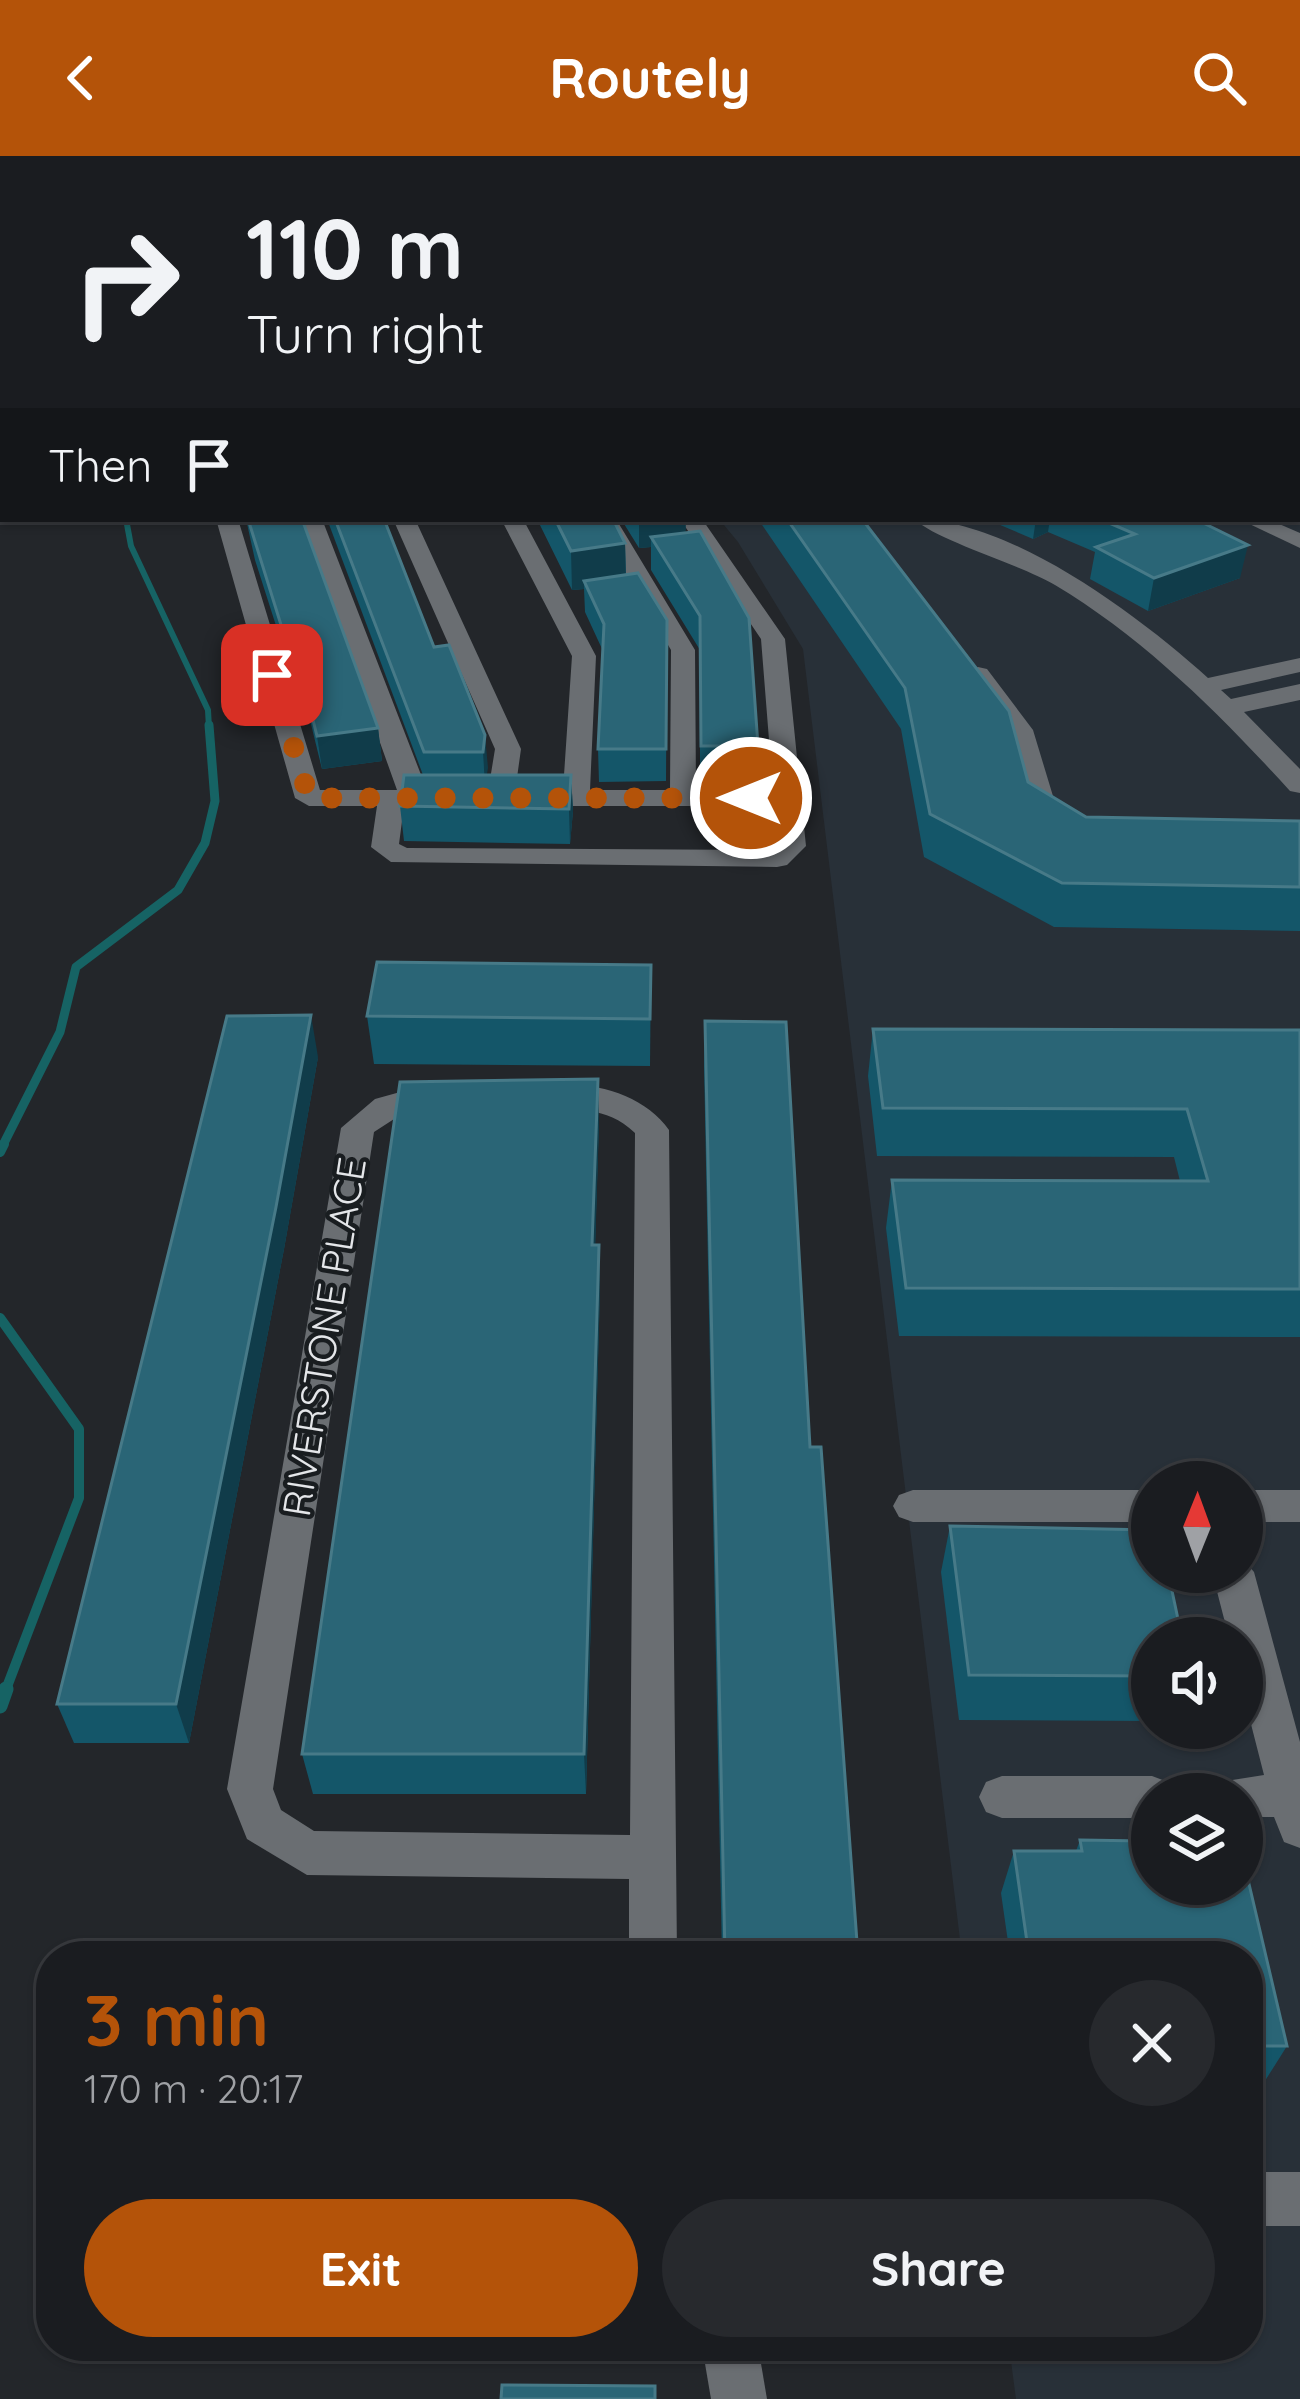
<!DOCTYPE html>
<html lang="en">
<head>
<meta charset="utf-8">
<style>
  :root { --surface:#1a1c20; --page:#27292d; --text:#f1f3f6; --muted:#9fa1a5; --line:#383a3e; --accent:#b45309 }
  body { margin:0; font-family:Quicksand,sans-serif; background:var(--page); color:var(--text); height:100vh; display:flex; flex-direction:column; font-size:45px; white-space:nowrap }
  * { box-sizing:border-box; margin:0 }
  p { font-size:39px; color:var(--muted) }
  .icon { flex:none; width:66px; height:66px; fill:none; stroke:currentColor; stroke-width:2; stroke-linecap:round; stroke-linejoin:round }
  .map { position:relative; flex:1; overflow:hidden }
  .sheet { position:absolute; left:36px; top:1785px; width:1227px; height:420px; display:flex; flex-direction:column; background:var(--surface); border-radius:48px; box-shadow:0 3px 9px #0004,0 0 0 3px var(--line) }
  .sheet>* { flex:none }
  .hud { position:absolute; left:0px; top:0px; width:1302px; height:366px; box-shadow:0 3px 9px #0004,0 0 0 3px var(--line); background:#1a1c20; color:var(--text); overflow:hidden }
  .needle { width:78px; rotate:1deg }
  .controls { position:absolute; left:1131px; top:1305px; display:grid; gap:24px }
  .controls a { display:grid; place-items:center; width:132px; height:132px; border-radius:50%; background:var(--surface); box-shadow:0 3px 9px #0004,0 0 0 3px var(--line); font-size:60px }
  .pin { position:absolute; display:grid; place-items:center; width:102px; height:102px; color:#fff; margin:-51px; border-radius:24px; box-shadow:0 6px 18px #0006 }
  .me { position:absolute; width:132px; margin:-66px; rotate:270deg; stroke-linejoin:round; filter:drop-shadow(0 0 9px #0008) }
  .turn { display:flex; align-items:center; gap:42px; height:252px; padding:0 48px; font-size:54px }
  .turn .icon { width:156px; height:156px; stroke-width:2.5 }
  .turn b { display:block; font-size:84px; line-height:102px }
  .then { display:flex; align-items:center; height:114px; padding:0 48px; background:#0003; gap:24px; font-size:45px }
  .round { display:grid; place-items:center; flex:none; width:126px; height:126px; border-radius:63px; background:var(--page) }
  .summary { display:flex; align-items:center; justify-content:space-between; height:204px; padding:0 48px }
  h1 { font-size:72px; font-weight:700; line-height:90px; color:var(--accent) }
  .cta { display:flex; gap:24px; margin-top:auto; padding:24px 48px }
  .cta a { flex:1; height:138px; border-radius:72px; background:var(--accent); color:#fff; font-size:48px; font-weight:700; line-height:138px; text-align:center }
  .cta a+a { background:var(--page); color:var(--text) }
  header { display:flex; justify-content:space-between; align-items:center; height:156px; padding:0 48px; background:var(--accent); color:#fff; font-size:54px; font-weight:700 }
  .map>svg:first-child { display:block }
  .built { fill:#283038; fill-rule:evenodd }
  .forest { fill:#57426a }
  .lines { fill:none; stroke-linecap:round; stroke-linejoin:round }
  .stream-far3 { stroke:#166364; stroke-width:6 }
  .stream-far2 { stroke:#166364; stroke-width:9 }
  .stream-far1 { stroke:#166364; stroke-width:10 }
  .stream { stroke:#166364; stroke-width:15 }
  .minor { fill:#6a6e72; fill-rule:evenodd }
  .wall { fill:#145669 }
  .shaded-wall { fill:#103c4a }
  .building { fill:#2a6576; stroke:#477a88; stroke-width:3 }
  .route { stroke:#b45309; stroke-width:21; stroke-dasharray:0 37.8 }
  .labels { text-anchor:middle; stroke-width:9; stroke-linejoin:round; paint-order:stroke }
  .street-label { font-size:39px; fill:#e4e6e9; stroke:#191d20 }
</style>
</head>
<body>
<header><svg class="icon" aria-label="back" viewBox="0 0 24 24"><path d="M15 5l-7 7 7 7"/></svg>Routely<svg class="icon" aria-label="search" viewBox="0 0 24 24"><circle cx="10" cy="10" r="6"/><path d="M15 15l6 6"/></svg></header>
<div class="map">
<svg width="1300" height="2243" viewBox="0 0 1300 2243">
  <rect width="100%" height="100%" fill="#23262a"/>
  <path class="built" d="M1300 358V2243H1016L1009 2190H1248V1800H962L803 493 738 386 719 363H1299ZM1152 1326H1242V1416H1152ZM1152 1482H1242V1572H1152ZM1152 1638H1242V1728H1152Z"/>
  <polygon class="forest" points="0,0 510,0 3,3 0,248"/>
  <g class="lines">
    <polyline class="stream-far3" points="126,363 131,390 208,554 209,572"/>
    <polyline class="stream-far2" points="2,991 60,876 76,811 178,734 205,687 215,645 209,569"/>
    <g class="stream-far1">
      <polyline points="0,996 4,988"/>
      <polyline points="0,1162 79,1273 79,1342 5,1536"/>
    </g>
    <polyline class="stream" points="0,1550 6,1533"/>
    <g class="minor">
      <polygon points="477,0 495,0 475,3"/>
      <polygon points="513,0 531,0 511,3"/>
      <polygon points="3,249 3,261 0,262 0,250"/>
      <rect x="1299" y="340" width="1" height="14"/>
      <polygon points="216,363 238,363 320,634 397,634 300,363 322,363 430,642 426,648 404,650 399,688 407,692 770,694 778,688 775,650 525,650 513,644 501,650 491,648 487,642 495,593 393,363 415,363 521,593 515,636 563,634 572,500 501,363 523,363 596,500 590,634 670,634 671,494 594,363 616,363 695,494 696,634 773,634 761,483 680,363 702,363 785,483 806,690 787,709 777,711 391,706 371,691 377,650 309,650 295,642"/>
      <path d="M914 363C1010 363 1138 459 1208 522L1300 502V516L1221 534 1231 543 1300 528V544L1244 556 1300 613V637L1290 635C1220 558 1145 483 1055 429 1019 408 938 385 914 363Z"/>
      <polygon points="1239,363 1268,363 1300,377 1300,392"/>
      <path d="M978 511 987 513 1033 574 1056 650 1079 667 1075 673C1019 687 1023 604 1006 573 995 554 978 536 966 518Z"/>
      <path d="M429 928 454 930 458 938 454 946 408 954 374 976 273 1633 281 1654 314 1675 630 1679 635 977C605 948 576 957 539 948L535 940 539 932C582 921 643 936 669 974L677 1800H629V1723L307 1719 247 1683 227 1633 341 972 375 943Z"/>
      <polygon points="913,1334 1152,1334 1152,1366 913,1366 899,1361 893,1350 899,1339"/>
      <rect x="1242" y="1334" width="58" height="32"/>
      <polygon points="1242,1402 1254,1416 1300,1586 1300,1692 1284,1686 1274,1661 1242,1661 1242,1638 1220,1638 1226,1625 1264,1619 1242,1533 1242,1482 1229,1482 1212,1416 1242,1416"/>
      <polygon points="1002,1620 1152,1620 1168,1626 1173,1638 1152,1638 1152,1662 1002,1662 986,1656 979,1641 986,1626"/>
      <rect x="1248" y="2016" width="52" height="54"/>
      <polygon points="702,2190 758,2190 767,2243 711,2243"/>
    </g>
  </g>
  <g class="wall">
    <polygon points="246,363 302,363 378,572 382,605 322,613 295,503 287,504 255,404"/>
    <polygon points="327,363 384,363 434,491 485,579 487,619 571,619 573,655 570,688 404,685 400,650 423,619"/>
    <polygon points="537,363 612,363 625,387 626,419 667,464 666,625 599,626 598,593 603,495 585,456 584,433 572,434"/>
    <polygon points="621,363 686,363 685,377 758,590 756,625 700,625 700,494 651,414 651,391 639,392"/>
    <polygon points="758,363 862,363 1028,626 1086,661 1300,665 1300,775 1054,771 924,701 901,573"/>
    <polygon points="986,363 1195,363 1240,422 1148,455 1090,423 1095,396 1048,376 1033,383"/>
    <polygon points="651,809 650,910 374,908 367,860"/>
    <polygon points="705,865 810,1291 858,1800 722,1800 704,910"/>
    <polygon points="873,873 1300,874 1300,1181 899,1180 886,1072 892,1024 1180,1025 1174,1001 877,1000 868,920"/>
    <polygon points="318,901 284,1093 189,1587 74,1587 57,1548"/>
    <polygon points="599,966 595,1089 599,1089 600,1132 586,1638 313,1638 302,1598"/>
    <polygon points="950,1370 1152,1482 1152,1565 959,1564 941,1416"/>
    <polygon points="1080,1684 1143,1685 1146,1697 1152,1697 1152,1728 1242,1728 1242,1698 1287,1890 1263,1928 1248,1928 1248,1800 1010,1800 1001,1737 1014,1695 1076,1695"/>
  </g>
  <g class="shaded-wall">
    <polygon points="639,363 686,363 685,386 651,381 651,391 639,392"/>
    <polygon points="1036,363 1050,363 1048,376 1033,383"/>
    <polygon points="625,387 626,427 584,425 584,433 572,434 571,395"/>
    <polygon points="1248,389 1240,422 1148,455 1154,422"/>
    <polygon points="290,471 295,503 287,504 282,472"/>
    <polygon points="378,572 382,605 322,613 317,580"/>
    <polygon points="485,579 488,612 485,629 483,596"/>
    <polygon points="571,619 573,655 570,688 569,653"/>
    <polygon points="311,859 318,901 284,1093 189,1587 176,1548"/>
    <polygon points="598,923 599,966 594,1132 592,1089"/>
    <polygon points="599,1089 600,1132 586,1638 584,1598"/>
  </g>
  <g class="building">
    <polygon points="248,363 302,363 378,572 317,580 290,471 282,472"/>
    <polygon points="335,363 384,363 434,491 449,489 485,579 483,596 424,596"/>
    <polygon points="555,363 613,363 625,387 571,395"/>
    <polygon points="787,363 862,363 1009,555 1028,626 1086,661 1300,665 1300,731 1062,727 930,658 905,532"/>
    <polygon points="1100,363 1195,363 1248,389 1154,422 1096,391 1135,378"/>
    <polygon points="700,375 749,462 758,590 701,590 700,460 651,381"/>
    <polygon points="638,417 667,464 666,593 598,593 604,468 584,425"/>
    <polygon points="404,619 571,619 569,653 400,650"/>
    <polygon points="377,806 651,809 650,863 367,860"/>
    <polygon points="311,859 276,1051 176,1548 57,1548 227,860"/>
    <polygon points="705,865 786,866 810,1291 821,1291 858,1800 725,1800"/>
    <polygon points="873,873 1300,874 1300,1133 906,1132 892,1024 1208,1025 1187,953 883,952"/>
    <polygon points="598,923 592,1089 599,1089 584,1598 302,1598 400,926"/>
    <polygon points="950,1370 1152,1374 1152,1416 1168,1416 1182,1482 1152,1482 1152,1520 969,1519"/>
    <polygon points="1080,1684 1143,1685 1146,1697 1152,1697 1152,1728 1242,1728 1242,1698 1287,1890 1248,1890 1248,1800 1029,1800 1014,1695 1082,1695"/>
    <polygon points="502,2229 655,2230 655,2243 501,2243"/>
  </g>
  <g class="lines">
    <polyline class="route" points="272,519 309,642 751,642"/>
  </g>
  <g class="labels">
    <g class="street-label">
      <text transform="translate(324 1181) rotate(-81)" y="14">RIVERSTONE PLACE</text>
    </g>
  </g>
</svg>
<div class="controls">
<a><svg class="needle" viewBox="-14 -14 28 28"><path d="M0-13l5 13h-10z" fill="#e53935"/><path d="M0 13l5-13h-10z" fill="#9fa1a5"/></svg></a>
<a><svg class="icon" aria-label="sound" viewBox="0 0 24 24"><path d="M4 9h4l5-4v14l-5-4H4zM17 9q2 3 0 6"/></svg></a>
<a><svg class="icon" aria-label="layers" viewBox="0 0 24 24"><path d="M12 4l9 5-9 5-9-5zM3 14l9 5 9-5"/></svg></a>
</div>
<div class="pin" style="left:272px;top:519px;background:#d93025"><svg class="icon" aria-label="arrive" viewBox="0 0 24 24"><path d="M6 21V4h12l-3 4 3 4H6"/></svg></div>
<svg class="me" style="left:751px;top:642px" viewBox="-20 -20 40 40"><circle r="17" fill="#b45309" stroke="#fff" stroke-width="3"/><path d="M0-11L8 9 0 5-8 9z" fill="#fff"/></svg>
<div class="hud">
<div class="turn"><svg class="icon" aria-label="right" viewBox="0 0 24 24"><path d="M7 20v-9h11M14 6l5 5-5 5"/></svg><div><b>110 m</b>Turn right</div></div>
<div class="then">Then<svg class="icon" aria-label="arrive" viewBox="0 0 24 24"><path d="M6 21V4h12l-3 4 3 4H6"/></svg></div>
</div>
<section class="sheet">
<div class="summary"><div><h1>3 min</h1><p>170 m · 20:17</p></div><a class="round"><svg class="icon" aria-label="close" viewBox="0 0 24 24"><path d="M6 6l12 12M18 6L6 18"/></svg></a></div>
<div class="cta"><a>Exit</a><a>Share</a></div>
</section>
</div>
</body>
</html>
